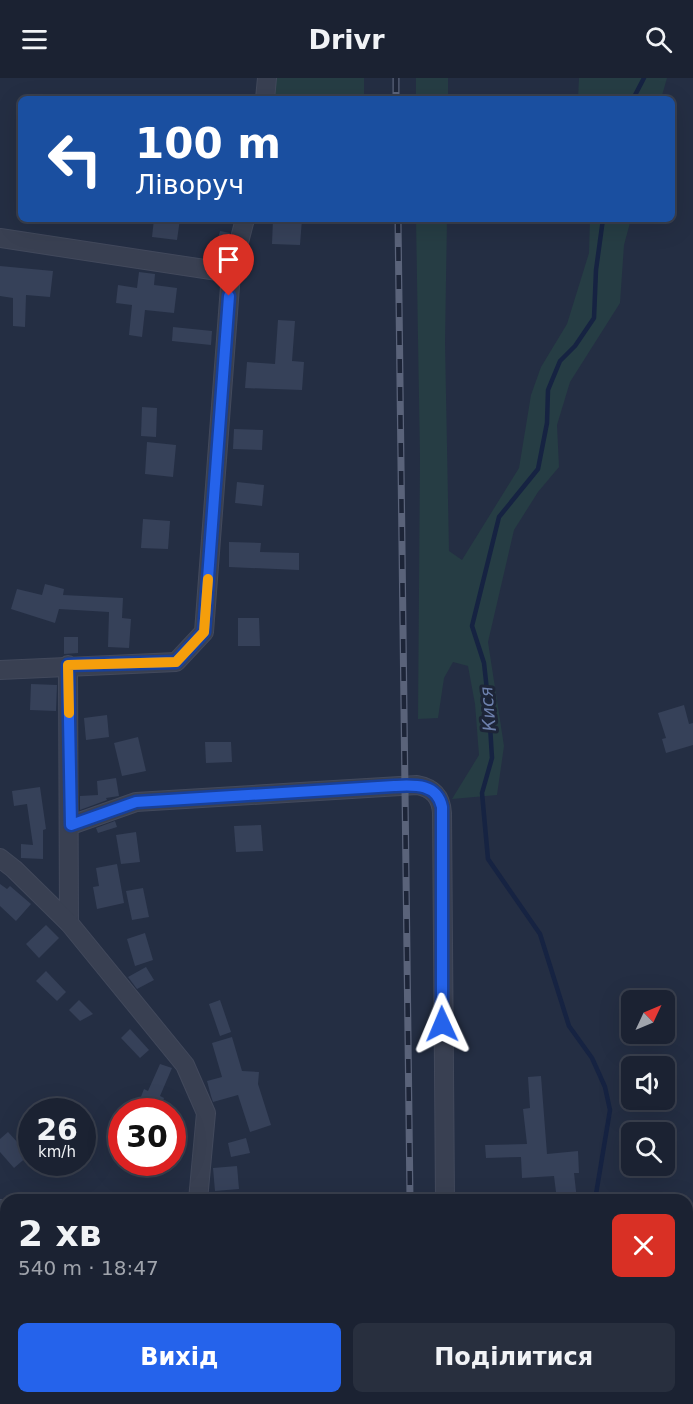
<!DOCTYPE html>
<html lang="uk">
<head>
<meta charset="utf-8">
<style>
  :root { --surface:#1b2232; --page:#282f3e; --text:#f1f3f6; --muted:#a0a4ac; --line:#393f4d; --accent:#2563eb }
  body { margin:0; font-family:"DejaVu Sans",sans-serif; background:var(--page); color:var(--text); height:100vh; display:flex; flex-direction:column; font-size:22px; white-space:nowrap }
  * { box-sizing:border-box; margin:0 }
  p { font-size:20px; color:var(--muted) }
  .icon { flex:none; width:33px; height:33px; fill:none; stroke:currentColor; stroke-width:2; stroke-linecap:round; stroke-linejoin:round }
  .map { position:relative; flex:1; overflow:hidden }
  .side { position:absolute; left:0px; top:1116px; width:693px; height:210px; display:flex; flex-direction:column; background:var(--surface); border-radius:18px 18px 0 0; box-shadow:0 6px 24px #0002,0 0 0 2px var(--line) }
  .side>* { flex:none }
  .guide { position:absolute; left:18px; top:18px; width:657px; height:126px; border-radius:9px; box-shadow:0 6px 24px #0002,0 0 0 2px var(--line); background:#1a4fa0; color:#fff; overflow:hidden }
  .needle { width:39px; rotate:46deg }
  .controls { position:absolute; left:621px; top:912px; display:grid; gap:12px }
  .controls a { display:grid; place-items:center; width:54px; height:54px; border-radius:9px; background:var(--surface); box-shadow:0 6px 24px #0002,0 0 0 2px var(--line); font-size:30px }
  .speed { position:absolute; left:18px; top:1020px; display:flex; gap:12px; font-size:30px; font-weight:700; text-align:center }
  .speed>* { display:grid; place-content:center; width:78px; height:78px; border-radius:50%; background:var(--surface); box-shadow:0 6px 24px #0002,0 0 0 2px var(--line); line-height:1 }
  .speed small { font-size:15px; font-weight:400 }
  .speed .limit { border:9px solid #d22; background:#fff; color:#111 }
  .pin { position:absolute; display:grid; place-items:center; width:51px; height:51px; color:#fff; margin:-62px -26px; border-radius:50% 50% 50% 0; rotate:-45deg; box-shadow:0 0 6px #0007 }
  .pin .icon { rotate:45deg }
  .me { position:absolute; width:66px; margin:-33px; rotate:359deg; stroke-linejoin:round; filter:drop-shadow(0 0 4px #0008) }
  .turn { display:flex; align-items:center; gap:21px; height:126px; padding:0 18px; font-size:27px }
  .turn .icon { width:78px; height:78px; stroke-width:2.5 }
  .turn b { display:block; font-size:42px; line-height:51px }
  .round { display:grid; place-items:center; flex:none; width:63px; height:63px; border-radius:9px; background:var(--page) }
  .summary { display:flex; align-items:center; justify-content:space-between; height:102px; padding:0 18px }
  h1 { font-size:36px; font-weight:700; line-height:45px }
  .cta { display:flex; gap:12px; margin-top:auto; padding:12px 18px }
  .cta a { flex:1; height:69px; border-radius:9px; background:var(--accent); color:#fff; font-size:24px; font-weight:700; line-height:69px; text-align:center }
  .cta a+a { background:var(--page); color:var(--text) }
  header { display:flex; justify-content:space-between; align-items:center; height:78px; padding:0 18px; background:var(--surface); font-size:27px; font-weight:700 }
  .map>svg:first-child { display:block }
  .green { fill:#263d44 }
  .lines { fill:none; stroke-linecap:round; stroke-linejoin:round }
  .stream { stroke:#162342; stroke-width:4.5 }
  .building { fill:#364159 }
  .minor-casing { stroke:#42495c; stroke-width:20 }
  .minor { stroke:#394052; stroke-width:18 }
  .rail-casing { stroke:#5a637a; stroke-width:7 }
  .rail { stroke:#1d2538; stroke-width:4.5; stroke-dasharray:14; stroke-linecap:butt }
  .route-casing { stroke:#184099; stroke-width:15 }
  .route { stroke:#2563eb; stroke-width:10 }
  .slow { stroke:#f59e0b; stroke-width:10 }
  .labels { text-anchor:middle; stroke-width:6; stroke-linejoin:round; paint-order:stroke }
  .water-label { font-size:18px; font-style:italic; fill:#6d80ad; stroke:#1d2538 }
</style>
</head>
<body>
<header><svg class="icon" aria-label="menu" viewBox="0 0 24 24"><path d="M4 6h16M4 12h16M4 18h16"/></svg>Drivr<svg class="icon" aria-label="search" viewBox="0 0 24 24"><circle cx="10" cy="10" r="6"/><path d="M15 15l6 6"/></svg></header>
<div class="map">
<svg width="693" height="1326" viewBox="0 0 693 1326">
  <rect width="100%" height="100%" fill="#242e43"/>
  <g class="green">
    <polygon points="275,0 364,0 364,21 273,21"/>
    <rect x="416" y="0" width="32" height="21"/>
    <polygon points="579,0 667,0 661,21 578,21"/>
    <polygon points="416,141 447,141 445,264 449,473 462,482 519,390 531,317 541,289 567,246 589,175 590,141 631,141 624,167 620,225 570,304 557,347 559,389 538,414 514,452 488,564 504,668 497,717 452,721 479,677 475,626 468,588 453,584 444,600 438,640 418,641 420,379"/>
  </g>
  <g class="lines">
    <g class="stream">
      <polyline points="633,21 644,0"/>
      <polyline points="595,1122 610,1032 605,1009 592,980 569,948 540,856 488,781 482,715 492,680 489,631 484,585 472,548 499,439 538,391 547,345 548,312 560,283 575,268 594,240 596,192 603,141"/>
      <polyline points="594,1320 594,1326"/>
    </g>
  </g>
  <g class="building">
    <polygon points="154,141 180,141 177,162 152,159"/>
    <polygon points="273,141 302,141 300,167 272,166"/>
    <polygon points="220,153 230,155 224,178 214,176"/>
    <polygon points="0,188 53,193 50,219 26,217 25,249 13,248 13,220 0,218"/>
    <polygon points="139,194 155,196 154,207 177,210 174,235 145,232 142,259 129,257 132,227 116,225 118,207 137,210"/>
    <polygon points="278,242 295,243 292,283 304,284 302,312 245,310 247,284 275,286"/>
    <polygon points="173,249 212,253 211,267 172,263"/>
    <polygon points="142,329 157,330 156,359 141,358"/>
    <polygon points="234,351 263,352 262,372 233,371"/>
    <polygon points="147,364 176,367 173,399 145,396"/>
    <polygon points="237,404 264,407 262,428 235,425"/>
    <polygon points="143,441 170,443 168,471 141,470"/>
    <polygon points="229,464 261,465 260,474 299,475 299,492 229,489"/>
    <polygon points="45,506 64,511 63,517 123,520 122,540 131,541 129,570 108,569 109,534 59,531 55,545 11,531 17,511 42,517"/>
    <polygon points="238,540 259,540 260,568 238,568"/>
    <polygon points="64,559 78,559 78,575 64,576"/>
    <polygon points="31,606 57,607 56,633 30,632"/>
    <polygon points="684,627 689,646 693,645 693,667 666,675 662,661 666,660 658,635"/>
    <polygon points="107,637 109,659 86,662 84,640"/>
    <polygon points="138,659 146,693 122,698 114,665"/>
    <polygon points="205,664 231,664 232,684 206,685"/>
    <polygon points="116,700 119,718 106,720 107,722 80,732 80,718 98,717 97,703"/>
    <polygon points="40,709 46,751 43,752 43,781 21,780 21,766 33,767 27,726 14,728 12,713"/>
    <polygon points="115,743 117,749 98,755 96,750"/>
    <polygon points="261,747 263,773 236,774 234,748"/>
    <polygon points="136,754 140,784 121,786 116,757"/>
    <polygon points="117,786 124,825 97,831 93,809 99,808 96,790"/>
    <polygon points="0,806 7,811 10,808 31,826 16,843 0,828"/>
    <polygon points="143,810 149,839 132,842 126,813"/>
    <polygon points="46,847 59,860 39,880 26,866"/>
    <polygon points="145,855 153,882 135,888 127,861"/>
    <polygon points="146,889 154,902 137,911 128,899"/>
    <polygon points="46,893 66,914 57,923 36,903"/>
    <polygon points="79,922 93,936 80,943 69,932"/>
    <polygon points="220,922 231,954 220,958 209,926"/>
    <polygon points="130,951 149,972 140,980 121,960"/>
    <polygon points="232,959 242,993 259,994 258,1006 271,1047 250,1054 238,1017 213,1024 211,1018 207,1003 222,999 212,965"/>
    <polygon points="160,986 172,990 160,1018 164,1020 158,1034 135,1034 144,1011 148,1013"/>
    <polygon points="541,998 547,1076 578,1073 579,1095 574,1095 577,1122 557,1122 554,1098 522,1100 521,1079 486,1080 485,1067 527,1066 523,1031 530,1030 528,999"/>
    <polygon points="8,1054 29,1077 14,1090 0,1074 0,1061"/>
    <polygon points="246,1060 250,1075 231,1079 228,1065"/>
    <polygon points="237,1088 239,1111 215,1113 213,1090"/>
  </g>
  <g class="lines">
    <defs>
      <g id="minor">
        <polyline points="265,21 267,0"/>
        <polyline points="0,160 231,195"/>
        <polyline points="68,587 69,845"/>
        <polyline points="0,592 176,584 204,554 231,195 245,141"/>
        <path d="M71 747 136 724 417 707C433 710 441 719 442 735L445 1122"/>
        <polyline points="0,780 14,791 69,845 185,987 206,1035 198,1122"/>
        <polyline points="0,1131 6,1139"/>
        <polyline points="172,1320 173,1326"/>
        <polyline points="451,1320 451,1326"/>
      </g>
    </defs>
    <use href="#minor" class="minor-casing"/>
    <use href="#minor" class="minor"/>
    <defs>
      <g id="rail">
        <polyline points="396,0 396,21"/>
        <polyline points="398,141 410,1122"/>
        <polyline points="413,1320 413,1326"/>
      </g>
    </defs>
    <use href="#rail" class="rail-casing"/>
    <use href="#rail" class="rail"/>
  </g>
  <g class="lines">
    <defs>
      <path id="route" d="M229 218 204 554 176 584 68 587 71 747 136 724 394 708C414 707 437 705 442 729V946"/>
    </defs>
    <use href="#route" class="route-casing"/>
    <use href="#route" class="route"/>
    <polyline class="slow" points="69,635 68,587 176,584 204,554 208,501"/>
  </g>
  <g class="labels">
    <g class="water-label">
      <text transform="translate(488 631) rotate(-95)" y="6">Кися</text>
    </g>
  </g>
</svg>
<div class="controls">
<a><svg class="needle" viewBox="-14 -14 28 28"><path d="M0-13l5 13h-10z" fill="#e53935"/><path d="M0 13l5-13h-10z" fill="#a0a4ac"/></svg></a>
<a><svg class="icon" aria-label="sound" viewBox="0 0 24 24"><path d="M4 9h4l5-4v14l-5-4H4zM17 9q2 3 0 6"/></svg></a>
<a><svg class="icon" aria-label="search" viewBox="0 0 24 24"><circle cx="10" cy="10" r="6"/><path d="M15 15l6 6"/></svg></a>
</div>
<div class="speed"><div>26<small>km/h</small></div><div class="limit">30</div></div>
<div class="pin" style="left:229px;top:218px;background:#d93025"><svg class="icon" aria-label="arrive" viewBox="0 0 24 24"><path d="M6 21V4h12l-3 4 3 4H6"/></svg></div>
<svg class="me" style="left:442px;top:946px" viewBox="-20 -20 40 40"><path d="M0-17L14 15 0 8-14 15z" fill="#2563eb" stroke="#fff" stroke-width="4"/></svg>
<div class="guide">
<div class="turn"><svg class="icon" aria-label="left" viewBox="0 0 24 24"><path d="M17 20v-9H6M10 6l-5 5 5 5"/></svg><div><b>100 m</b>Ліворуч</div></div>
</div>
<section class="side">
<div class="summary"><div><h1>2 хв</h1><p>540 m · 18:47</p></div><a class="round" style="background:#d93025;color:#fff"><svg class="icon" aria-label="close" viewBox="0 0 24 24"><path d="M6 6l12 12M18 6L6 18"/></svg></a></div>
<div class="cta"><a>Вихід</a><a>Поділитися</a></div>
</section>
</div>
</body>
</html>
